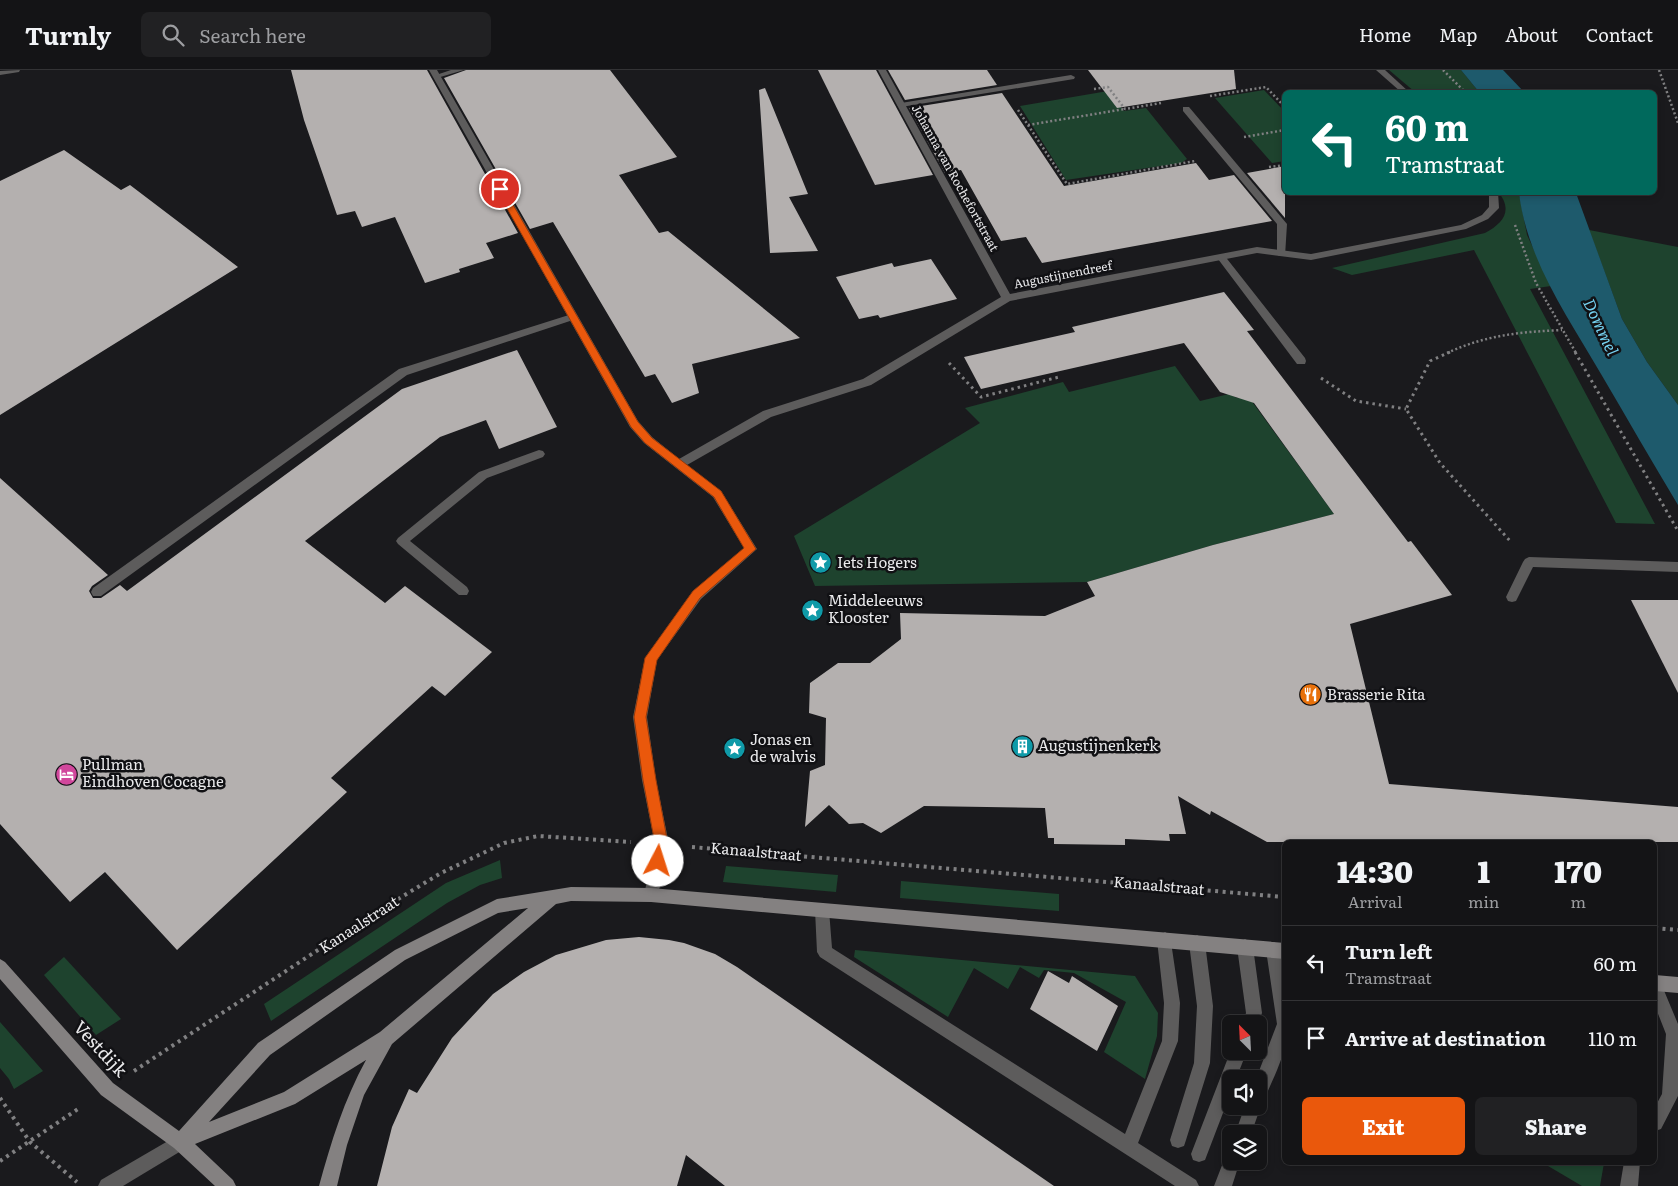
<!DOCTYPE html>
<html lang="en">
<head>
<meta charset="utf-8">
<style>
  :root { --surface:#141416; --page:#212123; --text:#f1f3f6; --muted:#9d9ea1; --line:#333335; --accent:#ea580c }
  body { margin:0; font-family:Literata,serif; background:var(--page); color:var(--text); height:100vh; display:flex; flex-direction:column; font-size:19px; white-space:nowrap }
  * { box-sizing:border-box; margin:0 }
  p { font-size:16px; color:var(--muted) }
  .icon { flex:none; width:28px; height:28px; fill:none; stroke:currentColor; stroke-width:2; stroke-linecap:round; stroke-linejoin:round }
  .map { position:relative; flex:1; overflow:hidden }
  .side { position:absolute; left:1282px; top:770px; width:375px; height:325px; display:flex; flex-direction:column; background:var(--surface); border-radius:8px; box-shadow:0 2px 8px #0003,0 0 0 1px var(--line) }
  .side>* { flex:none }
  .banner { position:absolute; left:1282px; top:20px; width:375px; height:105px; border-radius:8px; box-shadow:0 2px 8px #0003,0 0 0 1px var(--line); background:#00695c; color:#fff; overflow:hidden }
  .needle { width:32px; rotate:336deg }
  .buttons { position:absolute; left:1222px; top:945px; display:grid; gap:10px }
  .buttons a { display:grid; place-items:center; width:45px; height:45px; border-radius:8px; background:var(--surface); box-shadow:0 2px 8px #0003,0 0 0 1px var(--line); font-size:25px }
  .pin { position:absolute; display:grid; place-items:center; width:42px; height:42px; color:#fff; margin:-21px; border:2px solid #fff; border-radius:50%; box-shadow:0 1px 5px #0007 }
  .me { position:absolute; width:55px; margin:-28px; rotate:5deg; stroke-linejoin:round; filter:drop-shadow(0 0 4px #0008) }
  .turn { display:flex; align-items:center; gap:18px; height:105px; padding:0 20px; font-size:22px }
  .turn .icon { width:65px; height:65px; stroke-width:2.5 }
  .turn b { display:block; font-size:35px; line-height:42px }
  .eta { display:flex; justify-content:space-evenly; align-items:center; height:85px; text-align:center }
  .eta b { font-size:30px; font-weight:800; line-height:35px }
  .primary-button { display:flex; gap:10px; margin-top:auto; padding:10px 20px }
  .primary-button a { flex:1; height:58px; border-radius:8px; background:var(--accent); color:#fff; font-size:20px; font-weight:800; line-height:58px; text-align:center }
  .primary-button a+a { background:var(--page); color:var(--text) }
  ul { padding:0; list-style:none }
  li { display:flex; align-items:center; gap:15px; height:75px; padding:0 20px; border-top:1px solid var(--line) }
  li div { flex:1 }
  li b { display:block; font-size:19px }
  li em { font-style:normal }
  header { display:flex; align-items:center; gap:30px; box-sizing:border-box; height:70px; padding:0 25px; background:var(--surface); border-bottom:1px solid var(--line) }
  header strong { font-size:24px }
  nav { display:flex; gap:28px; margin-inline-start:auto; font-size:18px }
  .search { width:350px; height:45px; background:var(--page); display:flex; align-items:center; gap:12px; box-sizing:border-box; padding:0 18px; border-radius:8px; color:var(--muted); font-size:19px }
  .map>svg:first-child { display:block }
  .green { fill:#1e432e }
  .water { fill:#1e5a6c }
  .building { fill:#b4b0af }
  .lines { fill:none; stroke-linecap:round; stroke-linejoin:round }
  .path-far2 { stroke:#808082; stroke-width:2.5; stroke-dasharray:2 2.5; stroke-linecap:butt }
  .path-far1 { stroke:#808082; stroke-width:3; stroke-dasharray:2.5 4; stroke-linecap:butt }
  .path { stroke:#808082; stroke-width:4; stroke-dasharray:3 4.5; stroke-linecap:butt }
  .lane { fill:#5d5c5c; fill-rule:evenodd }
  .street { fill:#5d5c5c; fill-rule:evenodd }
  .secondary { fill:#848181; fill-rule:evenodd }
  .route { fill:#ea580c; stroke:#983908 }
  .labels { text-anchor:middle; stroke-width:5; stroke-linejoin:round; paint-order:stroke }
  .far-street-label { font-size:12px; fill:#eaeaec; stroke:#111114 }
  .poi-label { font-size:15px; fill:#eaeaec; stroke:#111114; text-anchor:start }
  .street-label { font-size:15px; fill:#eaeaec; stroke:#111114 }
  .water-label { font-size:16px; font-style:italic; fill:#75d1f0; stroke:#111114 }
  .near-street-label { font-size:18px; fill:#eaeaec; stroke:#111114 }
</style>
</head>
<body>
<header>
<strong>Turnly</strong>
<div class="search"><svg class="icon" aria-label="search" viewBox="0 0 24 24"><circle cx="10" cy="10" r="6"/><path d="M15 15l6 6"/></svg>Search here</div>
<nav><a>Home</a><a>Map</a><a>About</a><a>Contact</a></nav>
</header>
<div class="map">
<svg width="1678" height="1116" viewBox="0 0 1678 1116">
  <rect width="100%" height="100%" fill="#1a1a1d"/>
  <g class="green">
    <polygon points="1389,0 1461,0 1479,22 1415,22"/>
    <polygon points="1264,20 1285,42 1285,91 1272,93 1215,28"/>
    <polygon points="1108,21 1124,41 1146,38 1187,89 1181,93 1066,110 1020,36"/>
    <path d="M1499 123H1519L1527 165 1551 216 1530 219 1655 454 1616 453 1474 180 1352 205 1332 198 1485 163C1503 153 1513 141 1499 123Z"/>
    <polygon points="1589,160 1678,177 1678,335 1647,292 1622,249"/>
    <polygon points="1175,296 1200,331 1229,324 1237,328 1244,326 1245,322 1334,444 1213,475 1087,512 815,516 794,466 980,353 965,338 1063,312 1069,322"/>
    <polygon points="500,790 502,808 480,815 447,833 271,951 264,934 446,813"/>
    <polygon points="726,796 838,805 836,822 723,812"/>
    <polygon points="901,811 1059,824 1059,841 900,828"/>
    <polygon points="855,880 1135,906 1158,943 1157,966 1145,1009 1104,982 1126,932 1074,903 1044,900 1039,908 1020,897 1008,919 974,898 948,947 854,887"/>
    <polygon points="64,887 121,949 96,965 44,905"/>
    <polygon points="0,952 43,1001 14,1019 9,1009 0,998"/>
    <polygon points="1543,1093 1604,1093 1600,1116 1582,1116"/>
  </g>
  <g class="water">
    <polygon points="1461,0 1503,0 1524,22 1479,22"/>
    <path d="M1519 123H1576L1622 249 1647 292 1678 335V435C1652 392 1627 348 1601 304 1568 247 1527 190 1519 123Z"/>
  </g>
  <g class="building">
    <polygon points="291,0 427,0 518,163 486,173 494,188 459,199 460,202 425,213 395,147 362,157 355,141 337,145 304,50"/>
    <polygon points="466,0 610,0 677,87 619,105 659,163 668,161 800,268 692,294 699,323 672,333 655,304 645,307 553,152 530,159 444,8"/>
    <polygon points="818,0 876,0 933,105 875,115"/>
    <polygon points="888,0 987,0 997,15 905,30"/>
    <polygon points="1088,0 1234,0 1236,19 1117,38"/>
    <polygon points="765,18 808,124 789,127 818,181 770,183 759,20"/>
    <polygon points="1002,23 1064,116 1196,93 1209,110 1234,105 1272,151 1042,193 1026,167 1001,171 961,100 945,103 909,38"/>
    <polygon points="64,80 121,120 130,115 238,197 0,345 0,111"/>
    <polygon points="1285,96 1285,148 1247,103"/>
    <polygon points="931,189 957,229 880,248 878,245 859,249 836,207 892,193 894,197"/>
    <polygon points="1224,222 1254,260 1247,261 1408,472 1411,471 1452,525 1350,554 1389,714 1678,737 1678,772 1267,772 1211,741 1210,745 1178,726 1186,764 1169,764 1170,771 1125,769 1125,775 1054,774 1054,768 1048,768 1045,738 924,736 881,763 863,753 849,754 829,735 805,757 810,701 825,695 826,648 809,643 810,613 838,593 870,593 901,569 900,543 1045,546 1095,526 1087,512 1213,475 1334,444 1254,333 1220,322 1184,273 981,319 964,287 1075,262 1072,257"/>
    <polygon points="517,280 557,357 499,379 486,350 440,367 305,471 385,533 405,516 492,582 445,626 432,616 331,708 347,722 177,880 105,802 70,832 0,754 0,408 108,505 92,516 89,521 93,528 101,528 120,515 127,521 402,319"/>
    <polygon points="1631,530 1678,530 1678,623"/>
    <polygon points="639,867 669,870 684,873 715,884 737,897 1054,1116 725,1116 686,1085 677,1116 377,1116 392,1057 409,1019 417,1023 452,968 493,924 524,902 556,885 606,870"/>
    <polygon points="1048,901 1069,913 1072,906 1118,936 1097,981 1030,939"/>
  </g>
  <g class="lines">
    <g class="path-far2">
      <polyline points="1443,0 1465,22"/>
      <polyline points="1659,0 1678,53"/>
      <polyline points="1094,19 1108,17 1125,39 1161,33"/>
      <polyline points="1210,26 1266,17 1285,37"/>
      <polyline points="1018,40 1067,114 1195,91"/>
      <polyline points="1028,55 1125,39"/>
      <polyline points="1244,67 1285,60"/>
      <polyline points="1269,97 1285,95"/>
      <polyline points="1515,155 1536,213 1576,283"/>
      <path d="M1447 283C1486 265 1520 262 1562 260"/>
    </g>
    <g class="path-far1">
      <polyline points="1450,282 1430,291 1406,339 1440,393 1511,472"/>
      <polyline points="1575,282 1678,461"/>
      <polyline points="949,293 981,327 1059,307"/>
      <polyline points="1321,308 1356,331 1406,339"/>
    </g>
    <g class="path">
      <polyline points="692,777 1285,827"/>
      <polyline points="1655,858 1678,860"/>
      <polyline points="134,1001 362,851 441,803 504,773 538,766 631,772"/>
      <polyline points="0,1028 30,1072 77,1112"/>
      <polyline points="0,1091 81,1037"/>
    </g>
    <g class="lane">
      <polygon points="20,0 19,2 0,5 0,1"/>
      <polygon points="451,0 464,0 437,8 433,6"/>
      <polygon points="1071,5 1075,7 1074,9 901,37 897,35 901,33"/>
      <polygon points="1183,37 1189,37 1287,154 1285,186 1279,186 1277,184 1277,154 1183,41"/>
      <polygon points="1221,184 1224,185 1305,288 1306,291 1305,294 1297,294 1218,189 1216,187"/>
      <polygon points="572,244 576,245 576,249 407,305 101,526 93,526 91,522 93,518 399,299"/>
      <polygon points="539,380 543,381 545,384 543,387 487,408 410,471 467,517 469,521 467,525 459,525 398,474 396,471 398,468 479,402"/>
      <polygon points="1529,487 1678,492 1678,502 1533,497 1516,531 1512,532 1508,531 1506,527 1523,492 1525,489"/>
      <polygon points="822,833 827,835 829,840 832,878 1125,1064 1162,971 1164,933 1157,870 1160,865 1165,862 1170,865 1180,933 1178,971 1138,1073 1196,1110 1199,1116 1175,1116 820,887 817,882 815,840 817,835"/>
      <polygon points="1197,865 1202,868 1205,873 1213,936 1210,993 1186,1070 1184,1076 1178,1078 1172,1076 1170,1070 1194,993 1197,936 1189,873 1192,868"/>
      <polygon points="1245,869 1250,872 1253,877 1262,943 1258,954 1242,954 1246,943 1237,877 1240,872"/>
      <path d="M1274 872 1279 875C1287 892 1288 954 1285 974 1283 990 1271 1013 1265 1028L1259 1030V1009H1256L1277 954 1266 880 1269 875Z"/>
      <polygon points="1655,908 1660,911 1678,954 1678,1026 1661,1059 1655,1061 1655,1037 1662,1024 1666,964 1655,936"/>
      <polygon points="1231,980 1247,981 1236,1009 1231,1009 1231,1022 1205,1090 1199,1092 1193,1090 1191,1084"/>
      <polygon points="1259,1030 1261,1036 1251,1064 1235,1064 1245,1036 1259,1036"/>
      <polygon points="1231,1083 1231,1091 1240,1091 1232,1116 1214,1116 1226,1085"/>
      <polygon points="1624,1092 1640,1092 1638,1116 1620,1116"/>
    </g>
    <g class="street">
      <polygon points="429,0 437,0 638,351 652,367 679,389 763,341 863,309 1001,227 878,0 886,0 1010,224 1257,177 1311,184 1461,155 1482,145 1489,137 1489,122 1498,122 1499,138 1488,149 1466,159 1311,190 1257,183 1010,231 871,315 771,347 687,395 721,421 757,479 701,529 657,590 647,647 656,710 669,774 658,825 656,830 651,832 646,830 644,825 655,774 642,710 633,647 645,588 693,521 744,478 713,427 644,373 630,357"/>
      <polygon points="1376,0 1385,0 1409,22 1401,22"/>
      <polygon points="180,1064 186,1066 188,1072 186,1078 123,1116 98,1116 101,1110"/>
    </g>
    <g class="secondary">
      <path d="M571 817 651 818 1285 873V889L651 832 571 831 556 834 392 974 364 1025 347 1075 337 1116H319C331 1072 344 1030 366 990L295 1034 195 1074 233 1110 236 1116H215L174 1078 101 1025 0 909V889L5 892 113 1013 179 1061 258 973 395 880 497 829ZM528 838 380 962 284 1022 209 1052 270 985 405 890 498 843Z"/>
      <polygon points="1655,905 1678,907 1678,923 1655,921"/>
    </g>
  </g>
  <polygon class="route" points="497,117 504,119 638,352 652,368 721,421 756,479 700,528 657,590 646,647 656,710 668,774 663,796 658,798 654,796 652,791 655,774 643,710 634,647 645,588 693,521 744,478 714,427 645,373 631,357 496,119"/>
  <defs>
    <symbol id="sight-disc" viewBox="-11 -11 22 22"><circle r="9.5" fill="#0f9aa8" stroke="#111114"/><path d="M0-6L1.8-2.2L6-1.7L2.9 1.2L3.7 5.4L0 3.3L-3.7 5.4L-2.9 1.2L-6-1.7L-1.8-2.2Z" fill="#fff"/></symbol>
    <symbol id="restaurant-disc" viewBox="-11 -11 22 22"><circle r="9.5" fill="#e8710a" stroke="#111114"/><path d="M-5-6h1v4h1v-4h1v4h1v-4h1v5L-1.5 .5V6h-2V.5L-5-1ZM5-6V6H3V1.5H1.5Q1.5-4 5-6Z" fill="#fff"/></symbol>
    <symbol id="building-disc" viewBox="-11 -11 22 22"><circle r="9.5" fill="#0f9aa8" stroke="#111114"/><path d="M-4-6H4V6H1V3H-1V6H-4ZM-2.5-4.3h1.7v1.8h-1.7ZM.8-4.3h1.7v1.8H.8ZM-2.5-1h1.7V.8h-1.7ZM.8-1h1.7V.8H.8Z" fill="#fff"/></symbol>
    <symbol id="hotel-disc" viewBox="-11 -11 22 22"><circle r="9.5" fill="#d1479c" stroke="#111114"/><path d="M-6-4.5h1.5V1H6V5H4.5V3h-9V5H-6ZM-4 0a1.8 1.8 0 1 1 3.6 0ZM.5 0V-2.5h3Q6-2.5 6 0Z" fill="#fff"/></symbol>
  </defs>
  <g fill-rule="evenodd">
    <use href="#sight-disc" x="808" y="480" width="25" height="25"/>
    <use href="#sight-disc" x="800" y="528" width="25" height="25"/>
    <use href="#restaurant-disc" x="1298" y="612" width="25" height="25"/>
    <use href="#building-disc" x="1010" y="664" width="25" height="25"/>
    <use href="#sight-disc" x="722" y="666" width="25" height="25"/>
    <use href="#hotel-disc" x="54" y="692" width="25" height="25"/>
  </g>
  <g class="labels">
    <g class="far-street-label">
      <text transform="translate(955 108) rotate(61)" y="4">Johanna van Rochefortstraat</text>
      <text transform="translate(1063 205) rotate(-11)" y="4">Augustijnendreef</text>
    </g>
    <g class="poi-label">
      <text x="837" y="498">Iets Hogers</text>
      <text x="828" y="536">Middeleeuws<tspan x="828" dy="17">Klooster</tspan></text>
      <text x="1327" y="630">Brasserie Rita</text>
      <text x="750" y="675">Jonas en<tspan x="750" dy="17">de walvis</tspan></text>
      <text x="1038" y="681">Augustijnenkerk</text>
      <text x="82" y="700">Pullman<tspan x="82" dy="17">Eindhoven Cocagne</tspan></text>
    </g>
    <g class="street-label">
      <text transform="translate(756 782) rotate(5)" y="5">Kanaalstraat</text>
      <text transform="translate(1159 816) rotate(5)" y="5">Kanaalstraat</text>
      <text transform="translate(359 855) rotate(-33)" y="5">Kanaalstraat</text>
    </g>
    <g class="water-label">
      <text transform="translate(1601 257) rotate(65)" y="6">Dommel</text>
    </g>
    <g class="near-street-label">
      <text transform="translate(100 979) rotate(47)" y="6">Vestdijk</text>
    </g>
  </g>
</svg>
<div class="buttons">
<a><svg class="needle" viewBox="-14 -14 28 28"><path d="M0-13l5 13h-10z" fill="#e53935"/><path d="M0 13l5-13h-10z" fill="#9d9ea1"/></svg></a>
<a><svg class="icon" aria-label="sound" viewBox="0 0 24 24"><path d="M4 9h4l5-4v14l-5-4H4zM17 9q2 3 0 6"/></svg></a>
<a><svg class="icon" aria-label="layers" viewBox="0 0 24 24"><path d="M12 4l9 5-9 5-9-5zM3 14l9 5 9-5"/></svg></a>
</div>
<div class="pin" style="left:500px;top:119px;background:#d93025"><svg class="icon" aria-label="arrive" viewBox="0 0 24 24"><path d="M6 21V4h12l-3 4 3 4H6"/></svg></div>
<svg class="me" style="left:658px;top:791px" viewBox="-20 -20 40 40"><circle r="19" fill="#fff"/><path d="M0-13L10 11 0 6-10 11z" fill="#ea580c"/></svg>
<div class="banner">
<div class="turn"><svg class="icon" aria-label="left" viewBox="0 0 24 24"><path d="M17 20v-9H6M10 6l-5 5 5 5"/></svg><div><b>60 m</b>Tramstraat</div></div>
</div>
<section class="side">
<div class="eta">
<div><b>14:30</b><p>Arrival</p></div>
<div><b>1</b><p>min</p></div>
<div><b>170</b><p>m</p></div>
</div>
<ul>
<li><svg class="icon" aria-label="left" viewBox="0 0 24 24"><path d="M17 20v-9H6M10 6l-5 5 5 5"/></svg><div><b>Turn left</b><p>Tramstraat</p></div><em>60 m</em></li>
<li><svg class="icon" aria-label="arrive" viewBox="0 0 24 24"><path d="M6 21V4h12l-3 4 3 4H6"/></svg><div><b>Arrive at destination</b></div><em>110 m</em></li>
</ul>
<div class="primary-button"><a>Exit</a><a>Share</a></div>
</section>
</div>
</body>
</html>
